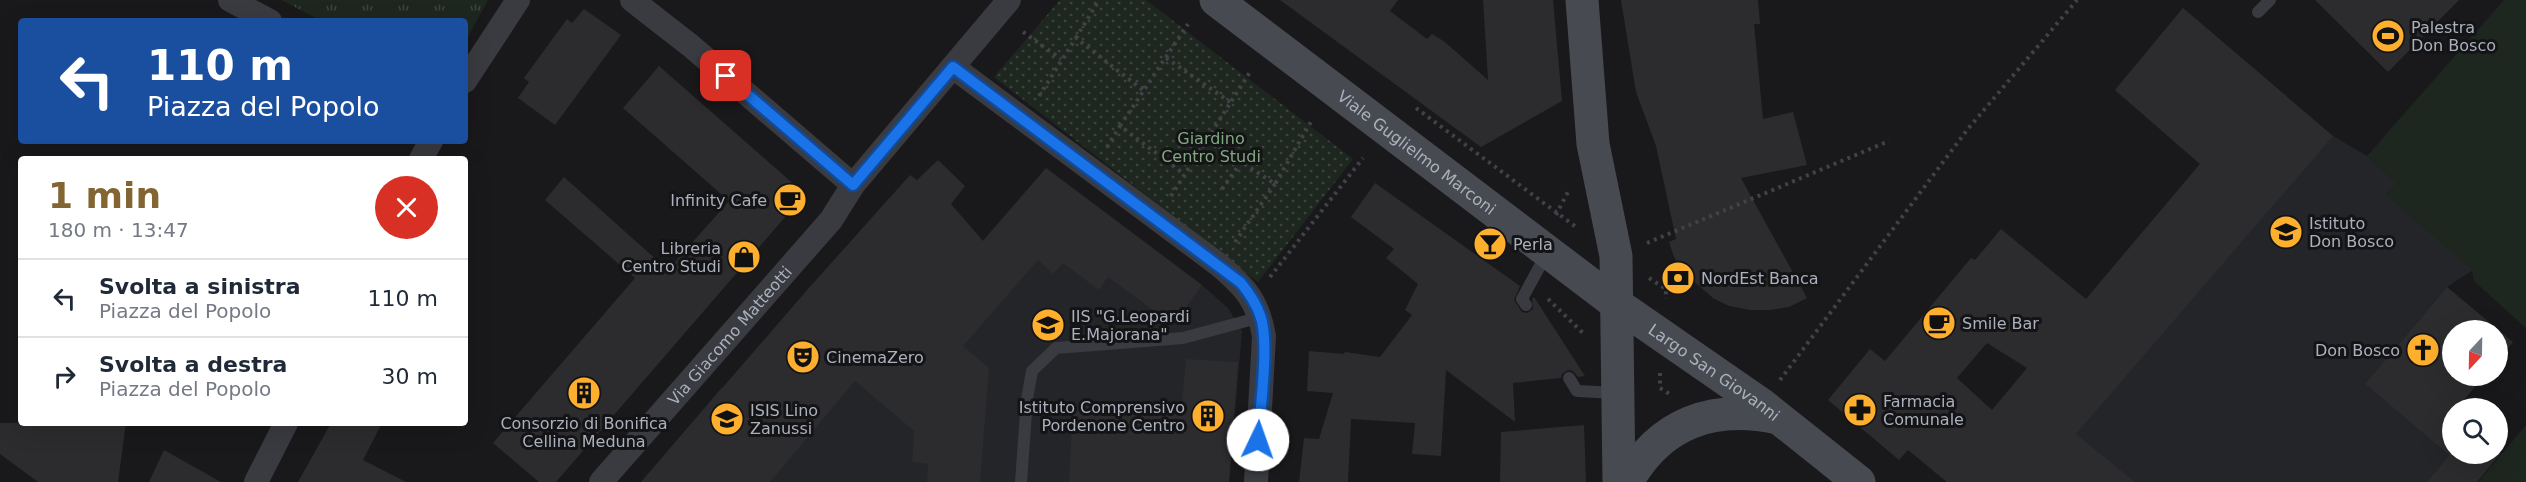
<!DOCTYPE html>
<html lang="it">
<head>
<meta charset="utf-8">
<style>
  :root { --surface:#fff; --page:#f2f2f3; --text:#1f2937; --muted:#747a83; --line:#e0e1e3; --accent:#836533 }
  body { margin:0; font-family:"DejaVu Sans",sans-serif; background:var(--page); color:var(--text); height:100vh; display:flex; flex-direction:column; font-size:22px; white-space:nowrap }
  * { box-sizing:border-box; margin:0 }
  p { font-size:20px; color:var(--muted) }
  .icon { flex:none; width:33px; height:33px; fill:none; stroke:currentColor; stroke-width:2; stroke-linecap:round; stroke-linejoin:round }
  .map { position:relative; flex:1; overflow:hidden }
  .drawer { position:absolute; left:18px; top:156px; width:450px; height:270px; display:flex; flex-direction:column; background:var(--surface); border-radius:6px; box-shadow:0 6px 24px #0002 }
  .drawer>* { flex:none }
  .banner { position:absolute; left:18px; top:18px; width:450px; height:126px; border-radius:6px; box-shadow:0 6px 24px #0002; background:#1a4fa0; color:#fff; overflow:hidden }
  .needle { width:39px; rotate:202deg }
  .controls { position:absolute; left:2442px; top:320px; display:grid; gap:12px }
  .controls a { display:grid; place-items:center; width:66px; height:66px; border-radius:50%; background:var(--surface); box-shadow:0 6px 24px #0002; font-size:30px }
  .pin { position:absolute; display:grid; place-items:center; width:51px; height:51px; color:#fff; margin:-26px; border-radius:12px; box-shadow:0 3px 9px #0006 }
  .me { position:absolute; width:66px; margin:-33px; rotate:3deg; stroke-linejoin:round; filter:drop-shadow(0 0 4px #0008) }
  .turn { display:flex; align-items:center; gap:21px; height:126px; padding:0 30px; font-size:27px }
  .turn .icon { width:78px; height:78px; stroke-width:2.5 }
  .turn b { display:block; font-size:42px; line-height:51px }
  .round { display:grid; place-items:center; flex:none; width:63px; height:63px; border-radius:32px; background:var(--page) }
  .head { display:flex; align-items:center; justify-content:space-between; height:102px; padding:0 30px }
  h1 { font-size:36px; font-weight:700; line-height:45px; color:var(--accent) }
  ul { padding:0; list-style:none }
  li { display:flex; align-items:center; gap:18px; height:78px; padding:0 30px; border-top:2px solid var(--line) }
  li div { flex:1 }
  li b { display:block; font-size:22px }
  li em { font-style:normal }
  .map>svg:first-child { display:block }
  .built { fill:#242528 }
  .grass { fill:url(#grass-tufts) }
  .garden { fill:url(#garden-dots) }
  .pitch { fill:#1e271f }
  .building { fill:#2c2c2f; fill-rule:evenodd }
  .lines { fill:none; stroke-linecap:round; stroke-linejoin:round }
  .path { stroke:#3f4247; stroke-width:4; stroke-dasharray:3 4.5; stroke-linecap:butt }
  .lane { stroke:#393b40; stroke-width:12 }
  .street { stroke:#393b40; stroke-width:24 }
  .secondary { stroke:#474a51; stroke-width:33 }
  .route-casing { stroke:#114b97; stroke-width:15 }
  .route { stroke:#1a73e8; stroke-width:10 }
  .labels { text-anchor:middle; stroke-width:6; stroke-linejoin:round; paint-order:stroke }
  .poi-label { font-size:16px; fill:#aab0bc; stroke:#141416; text-anchor:start }
  .park-label { font-size:16px; fill:#80a881; stroke:#141416 }
  .street-label { font-size:16px; fill:#aab0bc; stroke:#141416 }
</style>
</head>
<body>
<div class="map">
<svg width="2526" height="482" viewBox="0 0 2526 482">
  <defs>
    <pattern id="grass-tufts" width="24" height="20" patternUnits="userSpaceOnUse" patternTransform="scale(1.5)"><rect width="24" height="20" fill="#1e271f"/><path d="M3 7l-1-3M5 7V3M7 7l1-3M15 17l-1-3M17 17v-4M19 17l1-3" fill="none" stroke="#3c443e"/></pattern>
    <pattern id="garden-dots" width="8" height="8" patternUnits="userSpaceOnUse" patternTransform="scale(1.5)"><rect width="8" height="8" fill="#1e271f"/><path d="M2 2h.1M6 6h.1" fill="none" stroke="#3c443e" stroke-width="1.8" stroke-linecap="round"/></pattern>
  </defs>
  <rect width="100%" height="100%" fill="#19191b"/>
  <g class="built">
    <polygon points="2183,8 2333,136 2367,156 2398,184 2386,194 2473,270 2447,287 2365,384 2449,455 2427,482 1947,482 1933,471 1989,407 1992,410 2200,164 2115,90"/>
    <polygon points="1046,168 1202,285 1228,308 1242,331 1229,482 641,482 722,387 795,450 820,398 884,355"/>
  </g>
  <polygon class="grass" points="281,0 488,0 465,42 465,21 322,21"/>
  <polygon class="garden" points="1060,0 1146,0 1353,159 1258,282 994,77"/>
  <g class="pitch">
    <polygon points="2504,0 2526,0 2526,328 2474,281 2472,270 2386,194 2398,184 2367,156"/>
    <polygon points="2526,425 2526,482 2478,482"/>
  </g>
  <g class="building">
    <polygon points="1280,0 1398,0 1390,11 1427,39 1432,34 1445,42 1488,80 1483,0 1553,0 1562,101 1481,147"/>
    <polygon points="1621,0 1758,0 1760,24 1754,24 1763,119 1793,112 1807,165 1741,178 1807,298 1789,307 1770,310 1750,310 1729,306 1713,298 1682,271 1674,257 1669,242 1676,239 1656,146 1636,92"/>
    <polygon points="2315,0 2459,0 2388,72"/>
    <path d="M2183 8 2333 136 2076 434 2135 482H1947L1908 450 1899 460 1828 400 1870 349 1885 361 1971 258 1975 260 2001 229 2086 299 2200 164 2115 90ZM1987 343 2027 368 1992 410 1957 378Z"/>
    <polygon points="584,9 621,35 555,125 518,98 529,82 524,78 567,19 572,23"/>
    <polygon points="659,66 805,194 556,482 539,482 493,443 635,278 545,200 564,177 668,270 729,201 623,108"/>
    <polygon points="938,160 965,186 951,204 983,241 1046,168 1202,285 1173,325 1108,277 1099,290 1063,263 1053,274 1038,260 963,346 989,368 980,482 927,482 928,464 912,462 914,431 855,381 770,482 641,482 808,289 910,175 917,180"/>
    <polygon points="1375,183 1520,286 1514,300 1522,312 1527,313 1533,309 1532,299 1534,297 1585,376 1578,377 1573,371 1568,370 1562,374 1561,378 1513,383 1515,422 1446,370 1441,456 1412,454 1415,423 1351,419 1348,482 1299,482 1304,438 1319,439 1333,393 1307,391 1309,351 1344,354 1345,352 1380,357 1412,315 1405,310 1418,284 1386,258 1394,249 1351,217"/>
    <polygon points="2447,287 2513,342 2498,360 2498,330 2452,330 2452,375 2485,375 2457,408 2452,408 2452,453 2501,453 2477,482 2427,482 2449,455 2365,384"/>
    <polygon points="1186,359 1238,362 1229,482 1069,482 1073,405 1181,412"/>
    <polygon points="0,423 126,423 118,482 38,482 0,454"/>
    <polygon points="331,423 382,423 363,460 406,482 298,482"/>
    <polygon points="1584,425 1586,482 1500,482 1501,432"/>
    <polygon points="164,450 221,482 149,482"/>
  </g>
  <g class="lines">
    <g class="path">
      <polyline points="1023,32 1061,59"/>
      <polyline points="1076,38 1099,0"/>
      <polyline points="1166,58 1230,102"/>
      <polyline points="1039,96 1076,38 1144,91"/>
      <polyline points="1416,108 1576,227"/>
      <polyline points="1120,126 1188,24"/>
      <polyline points="1207,139 1275,184 1312,120"/>
      <polyline points="1107,147 1120,126 1184,174"/>
      <polyline points="1222,189 1242,161"/>
      <polyline points="1171,196 1250,72"/>
      <polyline points="1556,215 1569,190"/>
      <polyline points="1235,242 1275,184"/>
      <polyline points="1647,243 1889,141"/>
      <polyline points="1270,277 1363,158"/>
      <polyline points="1649,278 1666,289 1666,299"/>
      <polyline points="1548,299 1585,335"/>
      <polyline points="1660,373 1660,388 1671,395"/>
      <polyline points="1780,380 1967,130 2077,0"/>
    </g>
    <g class="lane">
      <polyline points="2258,12 2270,0"/>
      <polyline points="1526,305 1522,299 1547,253"/>
      <polyline points="1569,378 1577,391 1617,393"/>
      <polyline points="1021,482 1027,399 1032,371 1056,348 1183,338 1261,317"/>
    </g>
    <g class="street">
      <polyline points="230,0 270,21"/>
      <polyline points="632,0 691,46 853,185"/>
      <path d="M953 67 1219 265C1245 287 1258 301 1264 336L1256 482"/>
      <polyline points="465,81 518,0"/>
      <polyline points="421,159 431,141"/>
      <polyline points="256,482 286,423"/>
      <path id="s1" d="M601 482 831 220 853 185 1009 0"/>
    </g>
    <g class="secondary">
      <path id="s2" d="M1216 0 1618 305 1761 404 1859 482"/>
      <polyline points="1582,0 1593,144 1616,256 1619,482"/>
      <path d="M1627 482C1660 423 1712 404 1778 418"/>
    </g>
  </g>
  <g class="lines">
    <defs>
      <path id="route" d="M726 76 853 185 953 67 1241 283C1249 293 1256 303 1260 315 1270 340 1260 410 1258 440"/>
    </defs>
    <use href="#route" class="route-casing"/>
    <use href="#route" class="route"/>
  </g>
  <defs>
    <symbol id="stadium-disc" viewBox="-11 -11 22 22"><circle r="9.5" fill="#feaf2e" stroke="#141416"/><path d="M0-5a6.5 5 0 1 0 0 10a6.5 5 0 1 0 0-10ZM-3.5-1.8h7v3.6h-7Z" fill="#111"/></symbol>
    <symbol id="cafe-disc" viewBox="-11 -11 22 22"><circle r="9.5" fill="#feaf2e" stroke="#141416"/><path d="M-5.5-4.5H6V0H3Q3 3.5 0 3.5H-2.5Q-5.5 3.5-5.5 0ZM3-3.2v2h1.7v-2ZM-6 4.5H4V6H-6Z" fill="#111"/></symbol>
    <symbol id="school-disc" viewBox="-11 -11 22 22"><circle r="9.5" fill="#feaf2e" stroke="#141416"/><path d="M0-5L7-2L0 1L-7-2ZM-4 1L0 2.5L4 1V4Q0 6-4 4Z" fill="#111"/></symbol>
    <symbol id="bar-disc" viewBox="-11 -11 22 22"><circle r="9.5" fill="#feaf2e" stroke="#141416"/><path d="M-6-5H6L.8 .8V4.5H3.5V6h-7V4.5H-.8V.8Z" fill="#111"/></symbol>
    <symbol id="shop-disc" viewBox="-11 -11 22 22"><circle r="9.5" fill="#feaf2e" stroke="#141416"/><path d="M-5-2.5h2.3a2.7 3.5 0 0 1 5.4 0H5L5.5 6h-11ZM-1.5-2.5h3a1.5 2.3 0 0 0-3 0Z" fill="#111"/></symbol>
    <symbol id="bank-disc" viewBox="-11 -11 22 22"><circle r="9.5" fill="#feaf2e" stroke="#141416"/><path d="M-6-4H6V4H-6ZM0-2.3a2.3 2.3 0 1 0 0 4.6a2.3 2.3 0 1 0 0-4.6Z" fill="#111"/></symbol>
    <symbol id="church-disc" viewBox="-11 -11 22 22"><circle r="9.5" fill="#feaf2e" stroke="#141416"/><path d="M-1.2-6h2.4v3.5h3.3v2.4h-3.3V6h-2.4V-.1h-3.3v-2.4h3.3Z" fill="#111"/></symbol>
    <symbol id="theatre-disc" viewBox="-11 -11 22 22"><circle r="9.5" fill="#feaf2e" stroke="#141416"/><path d="M-5-5.5Q0-4 5-5.5V0Q5 5 0 6Q-5 5-5 0ZM-3.3-2.5H-1v1.5H-3.3ZM1-2.5H3.3v1.5H1ZM-2.8 1Q0 5.5 2.8 1Z" fill="#111"/></symbol>
    <symbol id="building-disc" viewBox="-11 -11 22 22"><circle r="9.5" fill="#feaf2e" stroke="#141416"/><path d="M-4-6H4V6H1V3H-1V6H-4ZM-2.5-4.3h1.7v1.8h-1.7ZM.8-4.3h1.7v1.8H.8ZM-2.5-1h1.7V.8h-1.7ZM.8-1h1.7V.8H.8Z" fill="#111"/></symbol>
    <symbol id="pharmacy-disc" viewBox="-11 -11 22 22"><circle r="9.5" fill="#feaf2e" stroke="#141416"/><path d="M-2-6h4v4h4v4h-4v4h-4v-4h-4v-4h4Z" fill="#111"/></symbol>
  </defs>
  <g fill-rule="evenodd">
    <use href="#stadium-disc" x="2369" y="17" width="38" height="38"/>
    <use href="#cafe-disc" x="771" y="181" width="38" height="38"/>
    <use href="#school-disc" x="2267" y="213" width="38" height="38"/>
    <use href="#bar-disc" x="1471" y="225" width="38" height="38"/>
    <use href="#shop-disc" x="725" y="238" width="38" height="38"/>
    <use href="#bank-disc" x="1659" y="259" width="38" height="38"/>
    <use href="#cafe-disc" x="1920" y="304" width="38" height="38"/>
    <use href="#school-disc" x="1029" y="306" width="38" height="38"/>
    <use href="#church-disc" x="2404" y="331" width="38" height="38"/>
    <use href="#theatre-disc" x="784" y="338" width="38" height="38"/>
    <use href="#building-disc" x="565" y="374" width="38" height="38"/>
    <use href="#pharmacy-disc" x="1841" y="391" width="38" height="38"/>
    <use href="#building-disc" x="1189" y="397" width="38" height="38"/>
    <use href="#school-disc" x="708" y="400" width="38" height="38"/>
  </g>
  <g class="labels">
    <g class="poi-label">
      <text x="2411" y="33">Palestra<tspan x="2411" dy="18">Don Bosco</tspan></text>
      <text x="767" y="206" text-anchor="end">Infinity Cafe</text>
      <text x="2309" y="229">Istituto<tspan x="2309" dy="18">Don Bosco</tspan></text>
      <text x="1513" y="250">Perla</text>
      <text x="721" y="254" text-anchor="end">Libreria<tspan x="721" dy="18">Centro Studi</tspan></text>
      <text x="1701" y="284">NordEst Banca</text>
      <text x="1071" y="322">IIS "G.Leopardi<tspan x="1071" dy="18">E.Majorana"</tspan></text>
      <text x="1962" y="329">Smile Bar</text>
      <text x="2400" y="356" text-anchor="end">Don Bosco</text>
      <text x="826" y="363">CinemaZero</text>
      <text x="1883" y="407">Farmacia<tspan x="1883" dy="18">Comunale</tspan></text>
      <text x="1185" y="413" text-anchor="end">Istituto Comprensivo<tspan x="1185" dy="18">Pordenone Centro</tspan></text>
      <text x="750" y="416">ISIS Lino<tspan x="750" dy="18">Zanussi</tspan></text>
      <text x="584" y="429" text-anchor="middle">Consorzio di Bonifica<tspan x="584" dy="18">Cellina Meduna</tspan></text>
    </g>
    <g class="park-label">
      <text x="1211" y="144">Giardino<tspan x="1211" dy="18">Centro Studi</tspan></text>
    </g>
    <g class="street-label">
      <text dy="6" stroke="none"><textPath href="#s2" startOffset="252">Viale Guglielmo Marconi</textPath></text>
      <text dy="6" stroke="none"><textPath href="#s1" startOffset="195">Via Giacomo Matteotti</textPath></text>
      <text dy="6" stroke="none"><textPath href="#s2" startOffset="622">Largo San Giovanni</textPath></text>
    </g>
  </g>
</svg>
<div class="controls">
<a><svg class="needle" viewBox="-14 -14 28 28"><path d="M0-13l5 13h-10z" fill="#e53935"/><path d="M0 13l5-13h-10z" fill="#747a83"/></svg></a>
<a><svg class="icon" aria-label="search" viewBox="0 0 24 24"><circle cx="10" cy="10" r="6"/><path d="M15 15l6 6"/></svg></a>
</div>
<div class="pin" style="left:726px;top:76px;background:#d93025"><svg class="icon" aria-label="arrive" viewBox="0 0 24 24"><path d="M6 21V4h12l-3 4 3 4H6"/></svg></div>
<svg class="me" style="left:1258px;top:440px" viewBox="-20 -20 40 40"><circle r="19" fill="#fff"/><path d="M0-13L10 11 0 6-10 11z" fill="#1a73e8"/></svg>
<div class="banner">
<div class="turn"><svg class="icon" aria-label="left" viewBox="0 0 24 24"><path d="M17 20v-9H6M10 6l-5 5 5 5"/></svg><div><b>110 m</b>Piazza del Popolo</div></div>
</div>
<section class="drawer">
<div class="head"><div><h1>1 min</h1><p>180 m · 13:47</p></div><a class="round" style="background:#d93025;color:#fff"><svg class="icon" aria-label="close" viewBox="0 0 24 24"><path d="M6 6l12 12M18 6L6 18"/></svg></a></div>
<ul>
<li><svg class="icon" aria-label="left" viewBox="0 0 24 24"><path d="M17 20v-9H6M10 6l-5 5 5 5"/></svg><div><b>Svolta a sinistra</b><p>Piazza del Popolo</p></div><em>110 m</em></li>
<li><svg class="icon" aria-label="right" viewBox="0 0 24 24"><path d="M7 20v-9h11M14 6l5 5-5 5"/></svg><div><b>Svolta a destra</b><p>Piazza del Popolo</p></div><em>30 m</em></li>
</ul>
</section>
</div>
</body>
</html>
